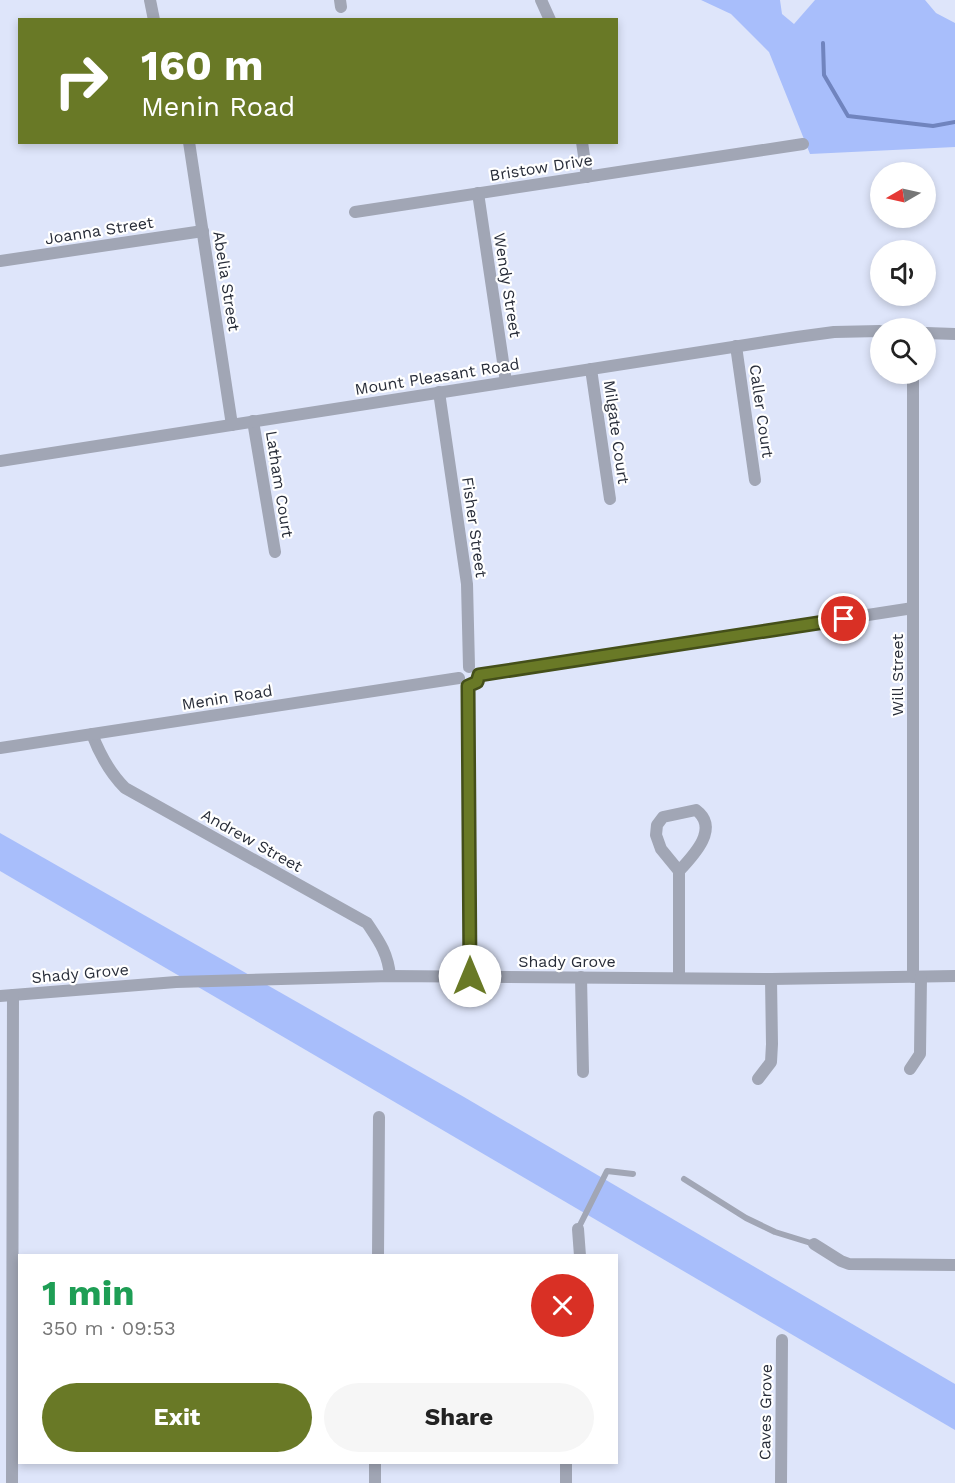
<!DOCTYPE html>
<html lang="en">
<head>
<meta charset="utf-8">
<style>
  :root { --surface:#fff; --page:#f6f6f6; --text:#222; --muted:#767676; --accent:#697926 }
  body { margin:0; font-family:"Work Sans",sans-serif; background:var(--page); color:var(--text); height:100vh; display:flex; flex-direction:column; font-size:22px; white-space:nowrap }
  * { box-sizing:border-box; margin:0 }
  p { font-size:20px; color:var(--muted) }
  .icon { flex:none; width:33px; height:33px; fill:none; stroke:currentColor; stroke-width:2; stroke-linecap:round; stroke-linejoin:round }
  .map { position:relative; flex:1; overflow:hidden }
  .sheet { position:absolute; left:18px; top:1254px; width:600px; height:210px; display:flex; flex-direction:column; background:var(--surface); border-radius:0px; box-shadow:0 3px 9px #0003 }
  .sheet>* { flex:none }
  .guide { position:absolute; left:18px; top:18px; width:600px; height:126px; border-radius:0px; box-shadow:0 3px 9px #0003; background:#697926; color:#fff; overflow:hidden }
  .needle { width:39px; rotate:261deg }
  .fabs { position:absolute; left:870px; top:162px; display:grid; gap:12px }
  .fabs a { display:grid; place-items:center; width:66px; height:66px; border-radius:50%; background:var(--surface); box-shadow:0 3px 9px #0003; font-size:30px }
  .pin { position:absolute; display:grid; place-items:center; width:51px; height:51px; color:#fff; margin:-26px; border:3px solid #fff; border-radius:50%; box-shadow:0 2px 6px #0007 }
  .me { position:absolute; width:66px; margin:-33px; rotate:0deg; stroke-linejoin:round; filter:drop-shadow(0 0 4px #0008) }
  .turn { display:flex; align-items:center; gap:21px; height:126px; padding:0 24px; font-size:27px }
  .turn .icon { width:78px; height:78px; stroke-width:2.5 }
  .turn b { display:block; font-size:42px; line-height:51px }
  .round { display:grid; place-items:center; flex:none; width:63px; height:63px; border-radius:32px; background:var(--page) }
  .summary { display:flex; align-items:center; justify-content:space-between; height:102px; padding:0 24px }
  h1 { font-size:36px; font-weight:700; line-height:45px; color:#1e9e55 }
  .button { display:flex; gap:12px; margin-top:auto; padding:12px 24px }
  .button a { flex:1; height:69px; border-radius:36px; background:var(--accent); color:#fff; font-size:24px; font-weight:700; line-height:69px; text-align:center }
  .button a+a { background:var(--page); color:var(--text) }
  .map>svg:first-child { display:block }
  .green { fill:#a8befb }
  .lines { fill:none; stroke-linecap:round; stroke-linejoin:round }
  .stream { stroke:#7084be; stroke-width:4 }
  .lane { stroke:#a1a6b5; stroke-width:6 }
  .street { stroke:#a1a6b5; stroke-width:12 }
  .route-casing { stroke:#444f19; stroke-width:15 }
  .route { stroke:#697926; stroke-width:10 }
  .labels { text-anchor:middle; stroke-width:4.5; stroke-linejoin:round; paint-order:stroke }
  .street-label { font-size:16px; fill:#282d39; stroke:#fff }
</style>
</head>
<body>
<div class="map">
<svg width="955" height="1483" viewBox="0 0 955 1483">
  <rect width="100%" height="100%" fill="#dee5fa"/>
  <g class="green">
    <polygon points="701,0 780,0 782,14 794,24 815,0 925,0 936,13 955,23 955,147 810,154 769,52 731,14"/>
    <polygon points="0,833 464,1097 955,1384 955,1430 0,871"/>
  </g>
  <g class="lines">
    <polyline class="stream" points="823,43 824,75 848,116 933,126 955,122"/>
    <g class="lane">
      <polyline points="684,1179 746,1218 775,1232 814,1244"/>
      <polyline points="578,1229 607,1171 633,1174"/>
    </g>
    <g class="street">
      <polyline points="150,0 154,20"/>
      <polyline points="340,0 341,7"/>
      <polyline points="541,0 550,20"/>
      <polyline points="189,142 232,425"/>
      <polyline points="582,142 587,177"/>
      <polyline points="478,193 506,382"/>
      <polyline points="355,212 803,144"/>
      <polyline points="0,261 203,231"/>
      <polyline points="926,333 955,334"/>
      <polyline points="736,346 755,480"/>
      <polyline points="591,369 610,499"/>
      <polyline points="439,392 467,584 469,667"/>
      <polyline points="253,421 275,552"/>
      <polyline points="0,461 797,337 834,332 880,331"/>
      <polyline points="479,675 913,608"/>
      <polyline points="468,686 470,976"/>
      <path d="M92 734C100 755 109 772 125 788L367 923C379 941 388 953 390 976"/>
      <polyline points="0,748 459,678"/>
      <path d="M679 871C694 855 720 828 696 810L663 817 657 825 656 835 661 849 679 871V978"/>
      <polyline points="581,977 583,1072"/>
      <polyline points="913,977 913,374"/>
      <polyline points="0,996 176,982 390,976 771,979 955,976"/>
      <polyline points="910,1069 920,1054 921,977"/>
      <polyline points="758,1079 771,1062 772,1044 771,979"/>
      <polyline points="578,1229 580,1256"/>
      <polyline points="814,1244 841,1261 849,1264 955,1265"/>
      <polyline points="378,1256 379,1117"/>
      <polyline points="566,1462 566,1483"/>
      <polyline points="12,1483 13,995"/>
      <polyline points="375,1483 375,1462"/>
      <polyline points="781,1483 782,1340"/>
    </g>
  </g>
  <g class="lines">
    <defs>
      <polyline id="route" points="470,976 468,686 477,682 479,675 844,619"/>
    </defs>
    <use href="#route" class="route-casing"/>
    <use href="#route" class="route"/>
  </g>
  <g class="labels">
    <g class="street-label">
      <text transform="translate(541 167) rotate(-9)" y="6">Bristow Drive</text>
      <text transform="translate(99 230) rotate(-9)" y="6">Joanna Street</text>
      <text transform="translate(227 281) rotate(81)" y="6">Abelia Street</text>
      <text transform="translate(508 285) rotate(81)" y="6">Wendy Street</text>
      <text transform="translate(437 376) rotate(-9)" y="6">Mount Pleasant Road</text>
      <text transform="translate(762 411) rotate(82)" y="6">Caller Court</text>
      <text transform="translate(617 432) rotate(82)" y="6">Milgate Court</text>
      <text transform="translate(280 484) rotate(81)" y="6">Latham Court</text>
      <text transform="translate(475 527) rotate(82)" y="6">Fisher Street</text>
      <text transform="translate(897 675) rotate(-90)" y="6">Will Street</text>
      <text transform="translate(227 697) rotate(-9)" y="6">Menin Road</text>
      <text transform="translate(252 840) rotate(29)" y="6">Andrew Street</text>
      <text x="567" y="967">Shady Grove</text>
      <text transform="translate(80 973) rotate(-5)" y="6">Shady Grove</text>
      <text transform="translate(765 1412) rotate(-89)" y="6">Caves Grove</text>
    </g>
  </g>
</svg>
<div class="fabs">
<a><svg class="needle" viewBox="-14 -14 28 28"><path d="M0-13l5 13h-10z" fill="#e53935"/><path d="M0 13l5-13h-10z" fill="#767676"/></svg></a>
<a><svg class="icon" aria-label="sound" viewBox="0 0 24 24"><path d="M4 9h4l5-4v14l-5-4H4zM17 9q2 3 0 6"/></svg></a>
<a><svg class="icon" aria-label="search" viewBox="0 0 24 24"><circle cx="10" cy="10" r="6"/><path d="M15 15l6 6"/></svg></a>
</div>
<div class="pin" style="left:844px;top:619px;background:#d93025"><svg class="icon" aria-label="arrive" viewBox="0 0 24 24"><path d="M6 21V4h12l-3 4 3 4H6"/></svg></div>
<svg class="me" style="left:470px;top:976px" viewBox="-20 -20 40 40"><circle r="19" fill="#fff"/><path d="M0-13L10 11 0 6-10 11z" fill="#697926"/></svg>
<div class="guide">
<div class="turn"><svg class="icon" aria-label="right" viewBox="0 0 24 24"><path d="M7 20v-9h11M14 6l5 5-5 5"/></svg><div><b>160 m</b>Menin Road</div></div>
</div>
<section class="sheet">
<div class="summary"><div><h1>1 min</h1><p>350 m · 09:53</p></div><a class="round" style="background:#d93025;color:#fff"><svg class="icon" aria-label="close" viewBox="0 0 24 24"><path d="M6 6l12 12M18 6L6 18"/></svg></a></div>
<div class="button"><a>Exit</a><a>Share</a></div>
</section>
</div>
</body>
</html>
